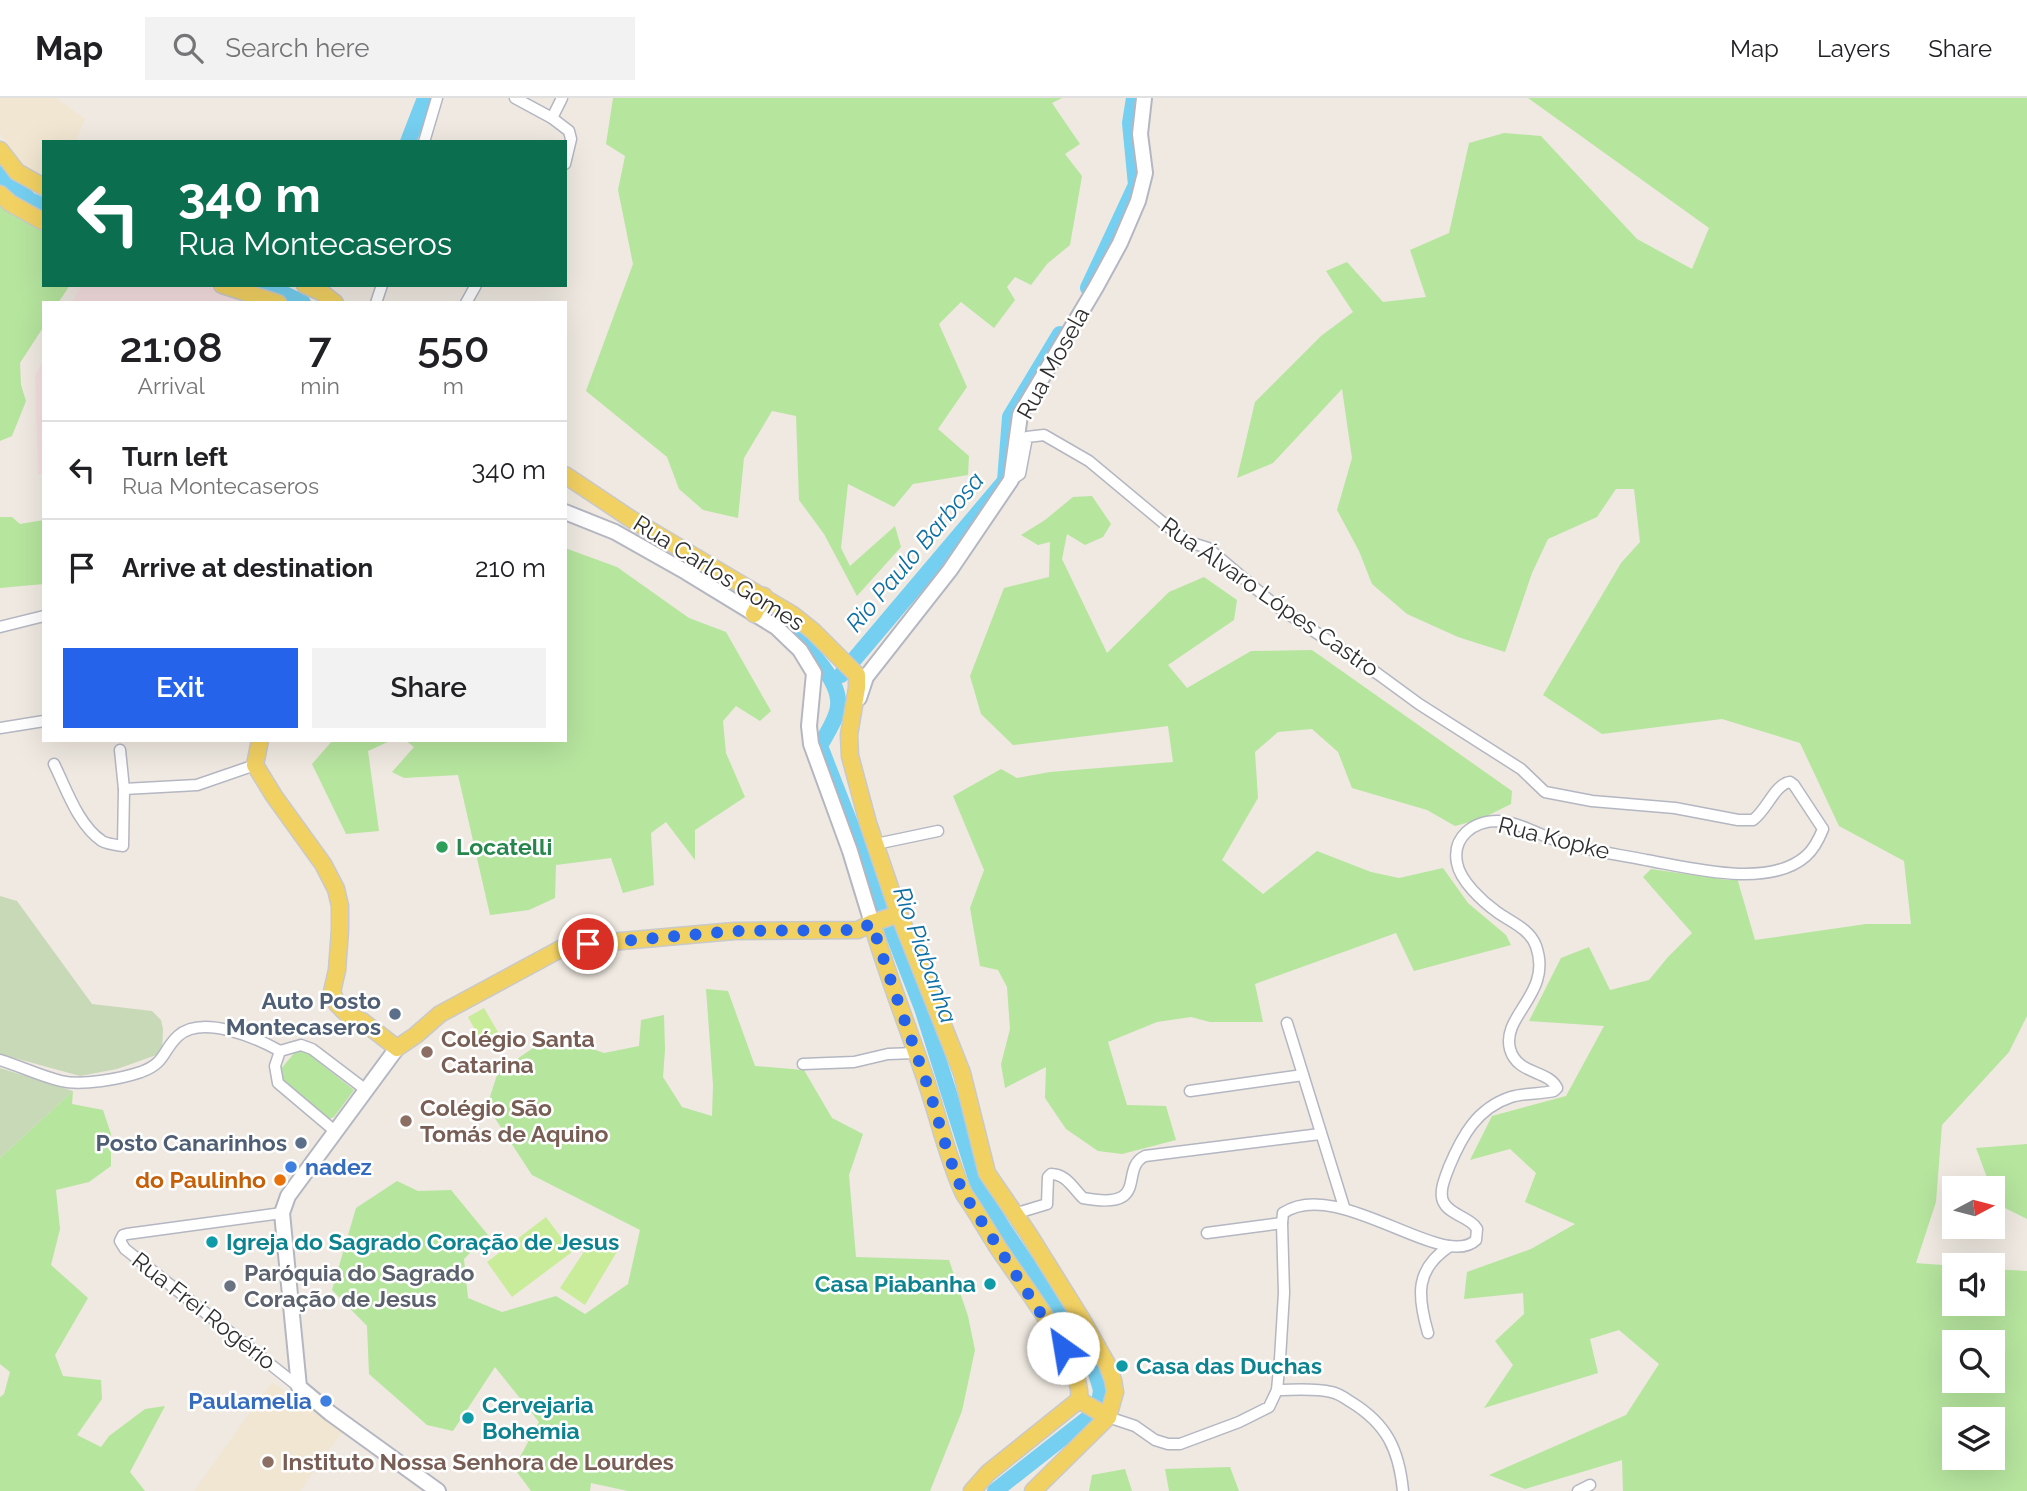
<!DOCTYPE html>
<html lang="en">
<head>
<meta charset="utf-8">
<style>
  :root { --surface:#fff; --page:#f2f2f2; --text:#202124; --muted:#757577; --line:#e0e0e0; --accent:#2563eb }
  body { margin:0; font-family:Raleway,sans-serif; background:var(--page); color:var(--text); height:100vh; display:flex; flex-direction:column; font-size:26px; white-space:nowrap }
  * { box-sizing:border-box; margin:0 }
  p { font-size:23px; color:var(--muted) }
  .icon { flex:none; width:38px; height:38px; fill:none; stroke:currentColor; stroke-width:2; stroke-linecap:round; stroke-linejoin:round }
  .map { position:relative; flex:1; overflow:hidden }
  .panel { position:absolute; left:42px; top:203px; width:525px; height:441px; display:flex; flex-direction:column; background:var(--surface); border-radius:0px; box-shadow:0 7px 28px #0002 }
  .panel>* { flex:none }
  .banner { position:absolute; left:42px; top:42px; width:525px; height:147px; border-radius:0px; box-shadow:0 7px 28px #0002; background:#0b6e4f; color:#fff; overflow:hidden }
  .needle { width:46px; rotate:83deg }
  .controls { position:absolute; left:1942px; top:1078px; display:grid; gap:14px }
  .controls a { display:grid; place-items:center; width:63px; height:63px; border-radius:0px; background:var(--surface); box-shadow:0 7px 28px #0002; font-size:35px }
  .pin { position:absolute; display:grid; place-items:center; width:60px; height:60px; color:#fff; margin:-30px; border:4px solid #fff; border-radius:50%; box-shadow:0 2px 7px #0007 }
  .me { position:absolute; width:77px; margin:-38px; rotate:328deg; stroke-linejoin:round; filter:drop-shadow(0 0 5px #0008) }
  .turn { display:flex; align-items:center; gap:24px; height:147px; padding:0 21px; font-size:32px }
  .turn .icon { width:91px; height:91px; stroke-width:2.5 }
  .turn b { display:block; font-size:49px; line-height:60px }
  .eta { display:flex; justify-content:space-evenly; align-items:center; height:119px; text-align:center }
  .eta b { font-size:42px; font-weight:600; line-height:49px }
  .button { display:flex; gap:14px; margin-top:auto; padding:14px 21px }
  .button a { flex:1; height:80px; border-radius:0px; background:var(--accent); color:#fff; font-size:28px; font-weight:600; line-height:80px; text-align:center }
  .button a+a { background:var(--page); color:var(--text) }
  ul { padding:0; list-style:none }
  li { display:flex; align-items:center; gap:21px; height:98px; padding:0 21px; border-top:2px solid var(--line) }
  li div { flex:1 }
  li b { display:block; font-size:26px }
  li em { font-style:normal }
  header { display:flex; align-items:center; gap:42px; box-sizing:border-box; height:98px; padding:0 35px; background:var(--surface); border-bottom:2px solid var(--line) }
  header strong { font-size:33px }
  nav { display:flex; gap:38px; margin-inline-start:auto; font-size:24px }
  .search { width:490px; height:63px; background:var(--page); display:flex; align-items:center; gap:18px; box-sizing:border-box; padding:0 24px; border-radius:0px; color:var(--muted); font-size:26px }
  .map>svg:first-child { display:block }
  .education { fill:#f0e6d1 }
  .medical { fill:#f5dfe0 }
  .green { fill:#b6e59e; fill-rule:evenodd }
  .cemetery { fill:#c8d9b8 }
  .pitch { fill:#c9ec9a }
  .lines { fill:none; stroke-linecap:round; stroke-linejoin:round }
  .river { stroke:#75cff0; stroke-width:16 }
  .street-casing { stroke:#b4b7c1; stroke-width:13 }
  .secondary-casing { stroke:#b4b7c1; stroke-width:18 }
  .primary-casing { stroke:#c9c9c9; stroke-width:19 }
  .street { stroke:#fff; stroke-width:10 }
  .secondary { stroke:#fff; stroke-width:14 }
  .primary { stroke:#f2d163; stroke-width:16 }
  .route { stroke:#2563eb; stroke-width:12; stroke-dasharray:0 21.6 }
  .leisure-dot { fill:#2e9e5b; stroke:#fff; stroke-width:2.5 }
  .service-dot { fill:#5c6f8a; stroke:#fff; stroke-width:2.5 }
  .education-dot { fill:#8d6e63; stroke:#fff; stroke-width:2.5 }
  .shop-dot { fill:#3f7fe0; stroke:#fff; stroke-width:2.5 }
  .food-dot { fill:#e8710a; stroke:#fff; stroke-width:2.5 }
  .culture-dot { fill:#0f9aa8; stroke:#fff; stroke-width:2.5 }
  .worship-dot { fill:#6b7280; stroke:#fff; stroke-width:2.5 }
  .labels { text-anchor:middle; stroke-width:5; stroke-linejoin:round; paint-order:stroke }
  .street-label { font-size:23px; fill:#2e2e2e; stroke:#fff }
  .leisure-label { font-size:23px; font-weight:bold; fill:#27864d; stroke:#fff; text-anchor:start }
  .service-label { font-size:23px; font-weight:bold; fill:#4e5e75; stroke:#fff; text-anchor:end }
  .education-label { font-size:23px; font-weight:bold; fill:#785e54; stroke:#fff; text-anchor:start }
  .shop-label { font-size:23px; font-weight:bold; fill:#366cbe; stroke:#fff; text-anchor:start }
  .food-label { font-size:23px; font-weight:bold; fill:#c56008; stroke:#fff; text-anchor:end }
  .culture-label { font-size:23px; font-weight:bold; fill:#0d838f; stroke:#fff; text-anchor:start }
  .worship-label { font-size:23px; font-weight:bold; fill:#5b616d; stroke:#fff; text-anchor:start }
  .water-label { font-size:24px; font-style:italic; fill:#0d6fa3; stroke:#fff }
</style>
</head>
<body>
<header>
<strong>Map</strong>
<div class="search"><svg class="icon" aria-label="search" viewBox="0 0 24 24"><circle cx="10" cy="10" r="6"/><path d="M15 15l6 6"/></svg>Search here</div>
<nav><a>Map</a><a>Layers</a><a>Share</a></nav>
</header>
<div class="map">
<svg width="2027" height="1393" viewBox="0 0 2027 1393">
  <rect width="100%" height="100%" fill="#efe9e1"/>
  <g class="education">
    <polygon points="0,0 56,0 85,21 75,44 44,44 44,83 21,71 0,35"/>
    <polygon points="272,1284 342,1334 300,1393 194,1393"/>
  </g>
  <g class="medical">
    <polygon points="93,187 201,187 248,198 254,205 72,205 81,188"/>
    <polygon points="44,260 44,374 38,377 35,278"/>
  </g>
  <g class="green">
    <polygon points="613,0 1062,0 1052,5 1080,46 1065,56 1082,78 1070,147 1047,166 1031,187 1015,179 1007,189 1015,202 994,230 961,204 939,226 967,289 938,331 969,358 968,377 913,386 894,409 848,386 841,450 850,468 895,428 901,449 857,498 824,436 799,402 796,318 772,313 744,360 738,420 703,412 679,391 667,359 586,293 633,166 618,92 625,58 606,46"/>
    <path d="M1528 0H2027V918L2009 954 1942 1027 1936 1104 1916 1165 1955 1168V1206H1993V1171L2027 1173V1393H1623L1622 1362 1525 1391 1489 1377 1626 1317 1659 1266 1619 1232 1590 1241 1598 1275 1484 1310 1513 1267 1495 1243 1524 1216 1523 1195 1464 1201 1467 1174 1531 1151 1575 1126 1525 1104 1536 1075 1510 1051 1470 1062 1492 1018 1566 998 1604 928 1529 923 1561 860 1589 849 1610 892 1649 882 1668 859 1692 835 1643 779 1651 771 1728 782 1737 780 1755 842 1866 826H1911L1904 763 1839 728 1800 645 1722 621 1602 636 1543 597 1621 465 1640 444 1634 391H1616L1597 419 1548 441 1532 475 1505 554 1458 539 1407 516 1372 486 1359 453 1337 412 1352 360 1342 291 1273 365 1237 380 1255 304 1321 238 1353 214 1326 173 1347 164 1383 204 1426 199 1410 152 1449 135 1469 45 1504 35 1541 38 1637 141 1692 171 1709 130ZM1955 1244H1993V1283H1955ZM1955 1321H1993V1360H1955Z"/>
    <polygon points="0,105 10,114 44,130 44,187 70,187 58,205 44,205 44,228 20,265 21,287 26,303 12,338 0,343"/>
    <polygon points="1092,398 1111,426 1103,439 1085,447 1067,436 1062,461 1107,555 1169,494 1204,479 1237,502 1234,522 1168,567 1187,590 1251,553 1312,552 1512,693 1511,706 1481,721 1455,728 1427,712 1352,690 1338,654 1312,631 1278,634 1255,654 1258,700 1222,762 1263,796 1317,753 1371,774 1399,780 1443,770 1468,805 1506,837 1511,847 1414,873 1396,835 1255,886 1263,924 1210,924 1191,919 1157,924 1108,944 1127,1007 1166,1008 1176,1042 1122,1056 1098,1053 1066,1031 1045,1000 1046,969 1005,990 1001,966 1010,931 1007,889 998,872 980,868 970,810 984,772 953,698 1001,671 1017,680 1050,674 1173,664 1168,628 1013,647 981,616 970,578 1004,490 1049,479 1050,444 1038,447 1021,437 1045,422 1073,399"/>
    <polygon points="0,419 12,419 20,426 44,422 44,486 0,490"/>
    <polygon points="565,450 617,469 689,520 726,534 771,613 760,623 736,608 723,623 726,655 745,699 695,732 695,762 666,724 651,735 654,787 623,795 611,760 556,767 555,800 529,812 490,817 458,677 404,680 392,674 414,649 405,642 565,642"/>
    <polygon points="333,642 392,642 368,653 379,733 346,736 312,666"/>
    <polygon points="706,891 728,893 755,968 804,972 832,1020 863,1036 849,1077 856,1159 949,1162 968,1218 975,1252 962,1313 930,1393 628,1393 591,1385 590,1393 531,1393 514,1370 539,1324 495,1269 453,1333 427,1327 369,1276 367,1228 332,1192 356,1110 397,1083 418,1093 451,1092 488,1137 464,1161 468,1200 502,1214 556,1198 585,1216 628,1186 640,1132 532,1077 487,1008 498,974 552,937 604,955 639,948 641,922 664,917 665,952 663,979 682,1009 712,1018 713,987"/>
    <polygon points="302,951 354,992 334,1019 329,1021 317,1015 283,984 280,972 296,953"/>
    <polygon points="73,993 72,1006 103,1012 111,1036 111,1068 89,1084 56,1092 60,1131 51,1167 88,1200 55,1257 63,1278 101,1282 102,1301 77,1337 101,1349 109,1338 145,1311 165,1308 130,1374 145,1393 0,1393 0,1299 4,1296 10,1274 0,1266 0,1060"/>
    <polygon points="2027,1046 2027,1121 1997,1106 1993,1090 1991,1090 1976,1050"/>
    <polygon points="1230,1369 1239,1393 1169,1393 1165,1371"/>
    <polygon points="1125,1371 1132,1393 1089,1393 1092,1377"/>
  </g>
  <g class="cemetery">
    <polygon points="0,798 17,803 92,906 152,913 161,922 163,931 162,955 117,971 80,978 0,956"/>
    <polygon points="0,970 73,993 0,1060"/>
  </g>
  <g class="pitch">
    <polygon points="484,910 502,941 485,950 468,919"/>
    <polygon points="546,1119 572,1154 512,1199 487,1164"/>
    <polygon points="595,1137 618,1152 585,1207 560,1190"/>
  </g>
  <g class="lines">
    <g class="river">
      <polyline points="408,44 425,0"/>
      <polyline points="0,76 30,102 44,108"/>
      <polyline points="266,187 303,205"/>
      <polyline points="1088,190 1136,87 1130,25 1134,0"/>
      <path d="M792 537C810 552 841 584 838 608 837 621 826 636 820 648L922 910 979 1090 1003 1130 1086 1253 1095 1272 1101 1292 1099 1306 1088 1320 995 1393"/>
      <polyline points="841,577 1005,383 1010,319 1060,236"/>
    </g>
    <defs>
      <g id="street">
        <polyline points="515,0 552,20 569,33 571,41 565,66"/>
        <polyline points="552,20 562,0"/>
        <polyline points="424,44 437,0"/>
        <polyline points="376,205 382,187"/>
        <polyline points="466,205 476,187"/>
        <path d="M1011 382 1020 376 1027 339 1044 337 1089 363 1167 428 1189 444 1208 450 1275 507 1378 576 1419 606 1521 671 1545 694 1592 703 1675 710 1738 722H1753C1767 712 1775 686 1790 684L1794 687 1823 731C1819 741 1814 751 1806 758 1769 791 1690 770 1646 762 1617 756 1587 753 1558 743 1539 737 1519 724 1498 723 1473 723 1452 739 1457 765 1460 783 1483 804 1497 814 1511 824 1530 831 1536 848 1553 896 1501 917 1510 951 1517 977 1549 972 1557 990L1554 993C1540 996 1524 995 1511 999 1477 1010 1462 1038 1449 1069 1445 1080 1438 1095 1444 1105 1449 1115 1466 1119 1474 1127L1477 1131 1476 1142C1443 1174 1338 1078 1283 1115L1282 1125 1284 1195 1280 1261 1277 1292 1269 1309 1239 1324 1180 1346H1168L1155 1342 1135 1328 1108 1319"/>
        <polyline points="0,529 44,518"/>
        <polyline points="0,630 44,623"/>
        <path d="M54 666C66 690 78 727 102 743 107 746 117 747 123 748L124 691 120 652"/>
        <polyline points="124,691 197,687 255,667"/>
        <polyline points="876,746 938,733"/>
        <polyline points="1287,925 1344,1109"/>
        <path d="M0 962C20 968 40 978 61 983 82 988 120 981 141 974 166 965 162 953 178 938 202 916 257 940 280 953"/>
        <polyline points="803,966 854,964 888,956 915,955"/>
        <polyline points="1190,993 1303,977"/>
        <polyline points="336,1034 278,985 275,968 280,953 301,947 312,951 366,992"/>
        <polyline points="282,1115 127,1136 123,1137 120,1143 125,1151 299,1289"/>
        <path d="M1014 1116 1047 1106 1048 1079 1051 1076C1066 1076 1073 1090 1083 1100 1152 1113 1118 1071 1145 1058L1320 1036"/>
        <polyline points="1207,1135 1282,1125"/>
        <path d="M1428 1235C1417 1197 1415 1171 1450 1148"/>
        <path d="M1277 1292C1294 1292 1315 1290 1331 1294 1338 1295 1345 1300 1351 1304 1387 1326 1399 1352 1403 1393"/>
        <polyline points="1578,1393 1590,1387"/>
      </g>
      <g id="secondary">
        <polyline points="565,414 615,434 686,474 776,529 800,552 814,575 809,628 811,646 850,753 872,825"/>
        <polyline points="859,600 866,579 950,472 1011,382 1020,317 1096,189 1120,145 1138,103 1145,75 1140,36 1144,0"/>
        <polyline points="397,950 288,1098 282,1115 299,1289 330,1315 438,1393"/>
      </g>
      <g id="primary">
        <polyline points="0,52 17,74 44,89"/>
        <polyline points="0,96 10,105 44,124"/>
        <polyline points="222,187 278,205"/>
        <polyline points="305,187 321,194 335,205"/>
        <polyline points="565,377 631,421 793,517 813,533 857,577 857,590 849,637 850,658 868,725 899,816 962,975 987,1075 1028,1135 1081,1220 1107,1266 1113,1282 1115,1294 1108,1319 1033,1393"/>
        <polyline points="754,516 764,498"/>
        <polyline points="260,642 255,667 274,698 323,766 336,791 340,808 340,832 337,872 332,894 337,906 347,916 362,923 397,950 416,937 440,916 566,848 734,833 858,832 872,825 899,816"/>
        <path d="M872 825C888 880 910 934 928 989 940 1025 948 1062 964 1096 979 1117 990 1139 1005 1160 1026 1191 1084 1266 1079 1302L988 1375 972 1393"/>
        <polyline points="1079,1302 1108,1319"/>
      </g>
    </defs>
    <use href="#street" class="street-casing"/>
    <use href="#secondary" class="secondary-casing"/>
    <use href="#primary" class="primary-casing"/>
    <use href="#street" class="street"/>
    <use href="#secondary" class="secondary"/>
    <use href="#primary" class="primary"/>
  </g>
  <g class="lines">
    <path class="route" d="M588 846 734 833 858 832 872 825C889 880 909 934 928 989 940 1025 948 1062 964 1096L1063 1250"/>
  </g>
  <circle class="leisure-dot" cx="442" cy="749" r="7"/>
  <g class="service-dot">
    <circle cx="395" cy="916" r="7"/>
    <circle cx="301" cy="1045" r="7"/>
  </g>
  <g class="education-dot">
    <circle cx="427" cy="954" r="7"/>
    <circle cx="406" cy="1023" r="7"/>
    <circle cx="268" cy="1364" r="7"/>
  </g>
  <g class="shop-dot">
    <circle cx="291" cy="1069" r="7"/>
    <circle cx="326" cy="1303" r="7"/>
  </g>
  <circle class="food-dot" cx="280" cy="1082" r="7"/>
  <g class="culture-dot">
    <circle cx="212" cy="1144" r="7"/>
    <circle cx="990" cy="1186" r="7"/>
    <circle cx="1122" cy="1268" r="7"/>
    <circle cx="468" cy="1320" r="7"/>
  </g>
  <circle class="worship-dot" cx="230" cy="1188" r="7"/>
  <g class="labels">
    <g class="street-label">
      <text transform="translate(1053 265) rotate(-61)" y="8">Rua Mosela</text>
      <text transform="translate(719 475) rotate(32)" y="8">Rua Carlos Gomes</text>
      <text transform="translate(1270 499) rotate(35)" y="8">Rua Álvaro Lópes Castro</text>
      <text transform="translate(1554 740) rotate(14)" y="8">Rua Kopke</text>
      <text transform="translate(204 1213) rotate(38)" y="8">Rua Frei Rogério</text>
    </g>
    <g class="leisure-label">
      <text x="456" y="757">Locatelli</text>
    </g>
    <g class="service-label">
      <text x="381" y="911">Auto Posto<tspan x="381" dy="26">Montecaseros</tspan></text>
      <text x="287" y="1053">Posto Canarinhos</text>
    </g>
    <g class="education-label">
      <text x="441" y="949">Colégio Santa<tspan x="441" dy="26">Catarina</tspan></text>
      <text x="420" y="1018">Colégio São<tspan x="420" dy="26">Tomás de Aquino</tspan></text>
      <text x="282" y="1372">Instituto Nossa Senhora de Lourdes</text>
    </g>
    <g class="shop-label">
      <text x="305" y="1077">nadez</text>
      <text x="312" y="1311" text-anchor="end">Paulamelia</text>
    </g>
    <g class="food-label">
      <text x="266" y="1090">do Paulinho</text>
    </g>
    <g class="culture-label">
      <text x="226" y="1152">Igreja do Sagrado Coração de Jesus</text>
      <text x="976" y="1194" text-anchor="end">Casa Piabanha</text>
      <text x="1136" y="1276">Casa das Duchas</text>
      <text x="482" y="1315">Cervejaria<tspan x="482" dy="26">Bohemia</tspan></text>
    </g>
    <g class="worship-label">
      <text x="244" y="1183">Paróquia do Sagrado<tspan x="244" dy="26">Coração de Jesus</tspan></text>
    </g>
    <g class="water-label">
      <text transform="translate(915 454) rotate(-50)" y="8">Rio Paulo Barbosa</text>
      <text transform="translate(925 857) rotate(70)" y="8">Rio Piabanha</text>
    </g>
  </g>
</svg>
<div class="controls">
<a><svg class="needle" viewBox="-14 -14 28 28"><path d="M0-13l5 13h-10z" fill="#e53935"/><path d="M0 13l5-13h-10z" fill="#757577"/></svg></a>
<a><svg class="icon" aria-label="sound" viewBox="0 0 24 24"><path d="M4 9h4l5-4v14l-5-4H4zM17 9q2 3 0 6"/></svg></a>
<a><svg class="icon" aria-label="search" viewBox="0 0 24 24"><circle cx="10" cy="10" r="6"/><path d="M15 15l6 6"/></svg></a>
<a><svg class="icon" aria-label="layers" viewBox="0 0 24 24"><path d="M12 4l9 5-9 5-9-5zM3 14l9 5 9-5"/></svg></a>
</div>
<div class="pin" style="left:588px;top:846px;background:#d93025"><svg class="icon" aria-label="arrive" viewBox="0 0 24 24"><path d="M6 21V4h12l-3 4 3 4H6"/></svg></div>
<svg class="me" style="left:1063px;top:1250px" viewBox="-20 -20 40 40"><circle r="19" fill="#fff"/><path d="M0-13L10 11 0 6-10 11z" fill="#2563eb"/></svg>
<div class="banner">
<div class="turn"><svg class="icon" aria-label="left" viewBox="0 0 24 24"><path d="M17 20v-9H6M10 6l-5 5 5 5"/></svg><div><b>340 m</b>Rua Montecaseros</div></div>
</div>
<section class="panel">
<div class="eta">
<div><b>21:08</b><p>Arrival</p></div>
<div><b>7</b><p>min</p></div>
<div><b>550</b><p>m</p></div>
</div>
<ul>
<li><svg class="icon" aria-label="left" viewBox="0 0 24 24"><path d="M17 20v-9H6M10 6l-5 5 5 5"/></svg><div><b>Turn left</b><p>Rua Montecaseros</p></div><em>340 m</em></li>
<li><svg class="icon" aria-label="arrive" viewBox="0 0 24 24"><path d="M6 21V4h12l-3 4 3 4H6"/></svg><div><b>Arrive at destination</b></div><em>210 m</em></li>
</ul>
<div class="button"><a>Exit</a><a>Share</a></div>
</section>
</div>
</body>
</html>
